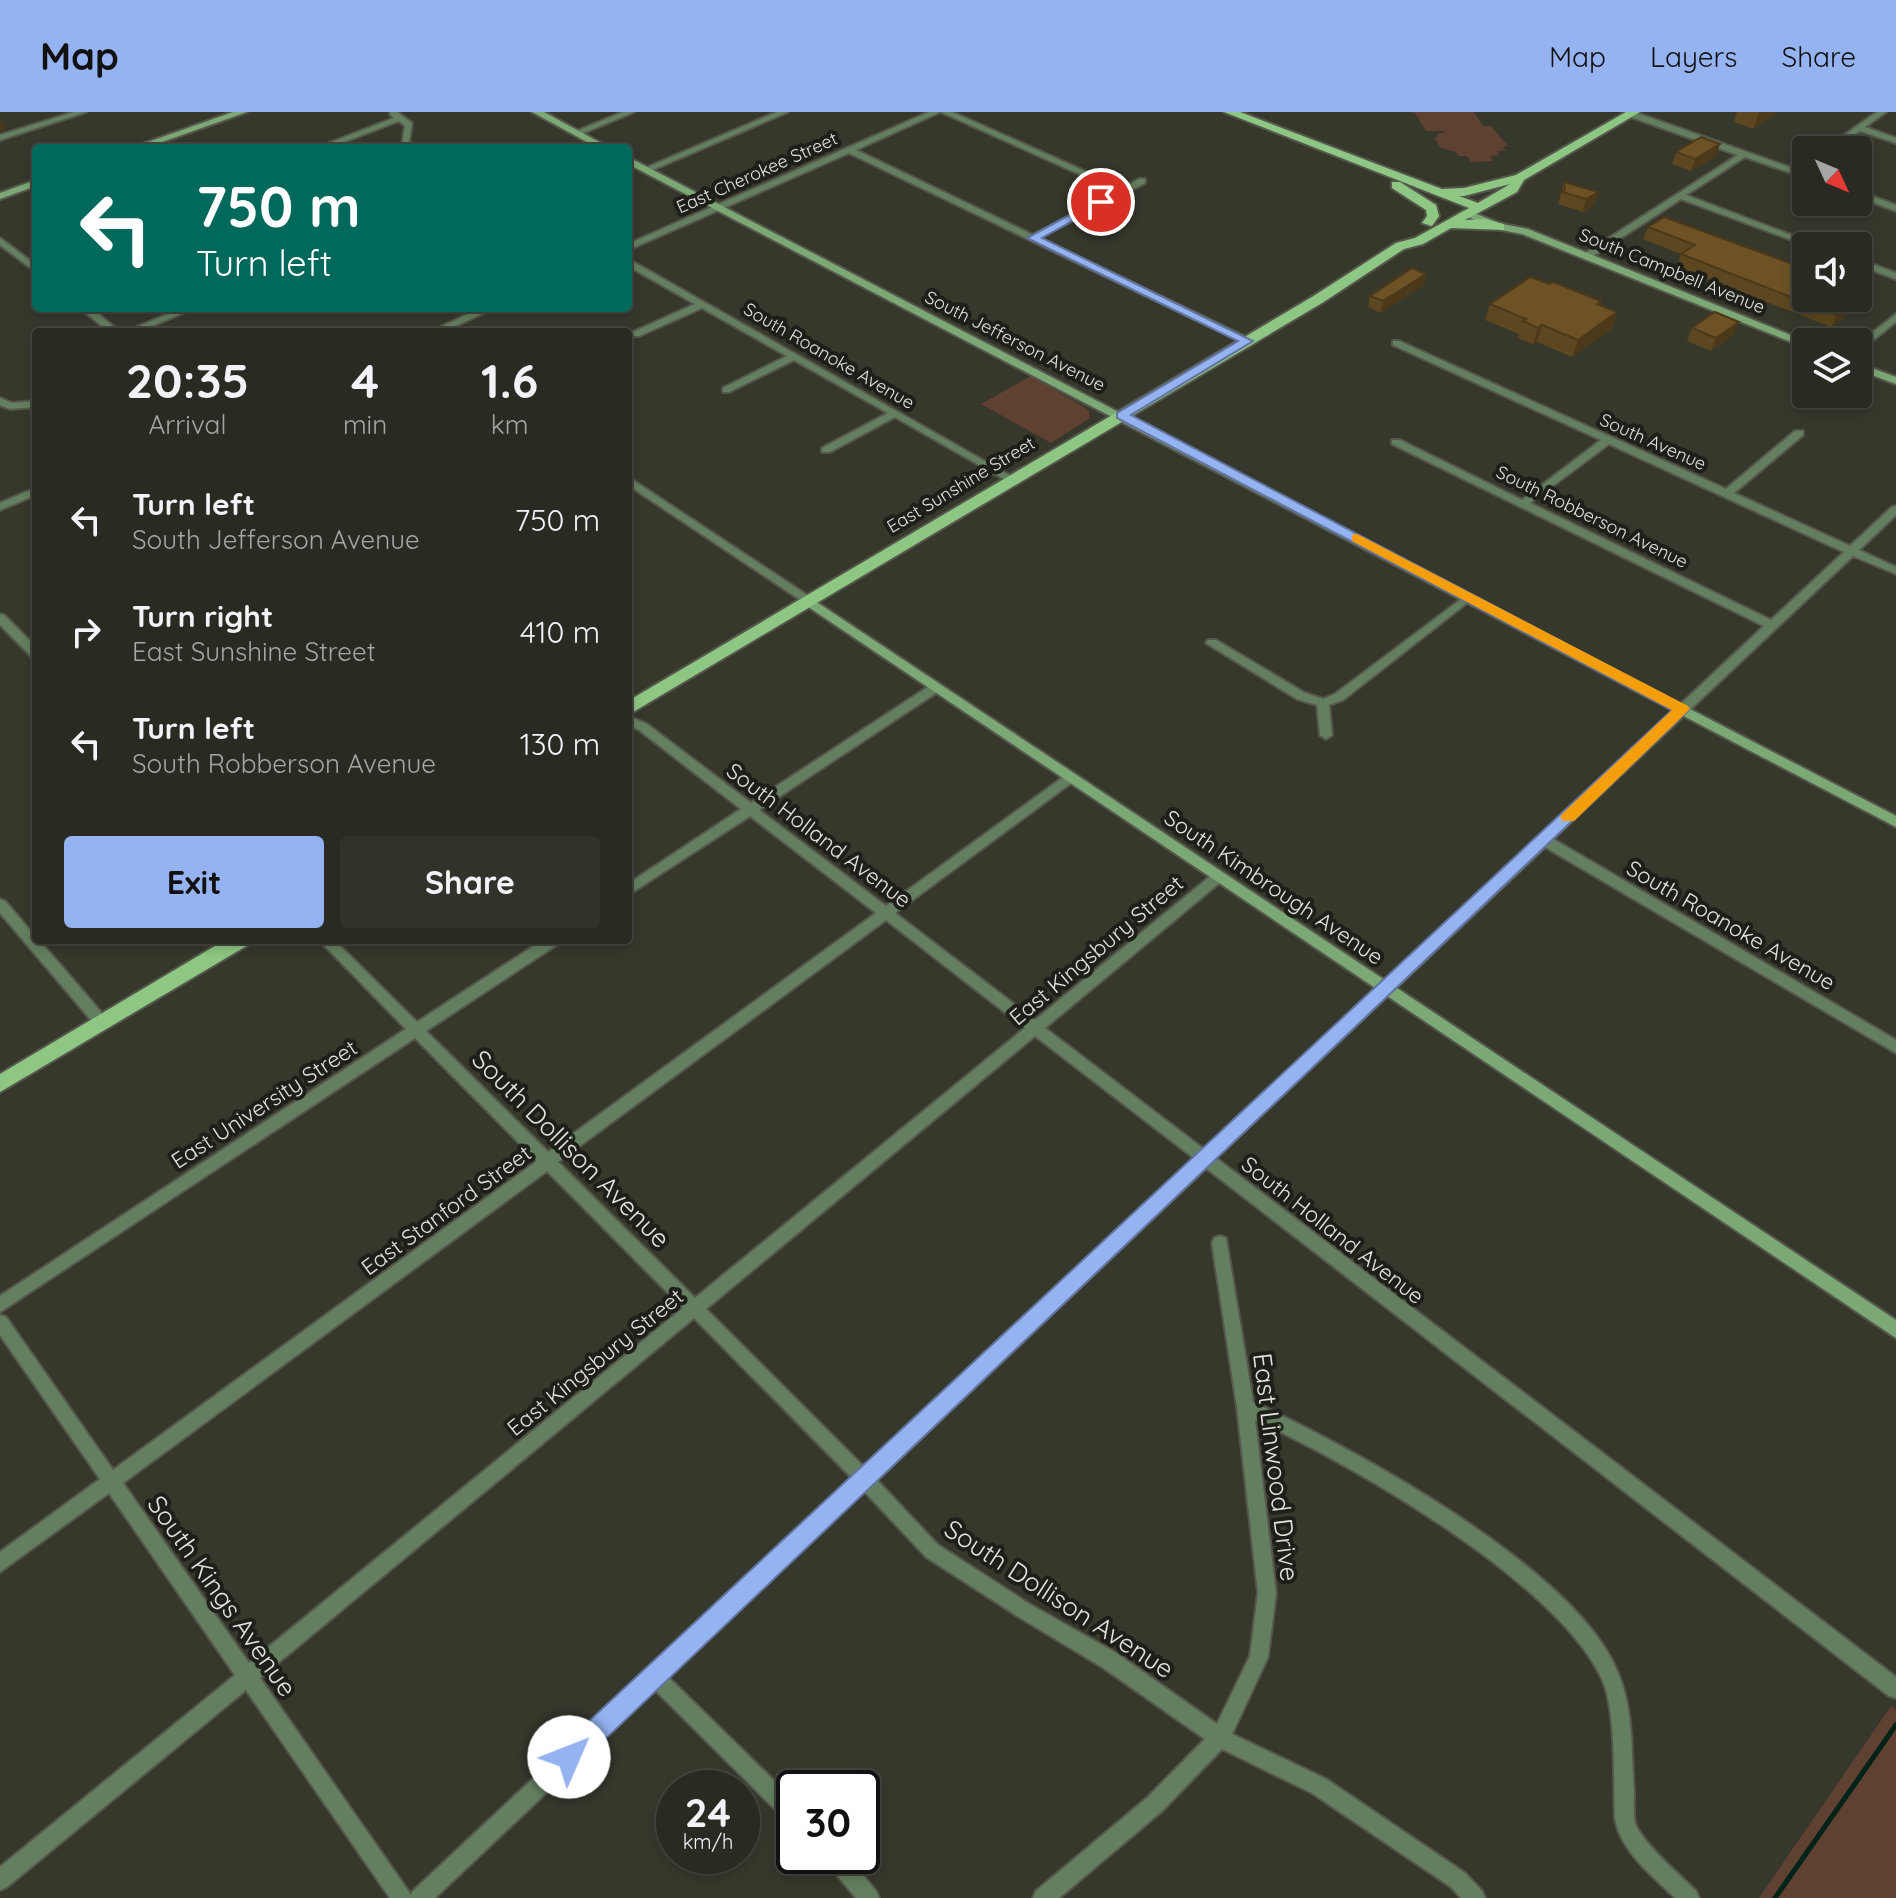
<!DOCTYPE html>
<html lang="en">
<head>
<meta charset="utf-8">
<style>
  :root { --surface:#292a21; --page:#31322a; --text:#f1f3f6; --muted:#a5a7a5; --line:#45463f; --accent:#95b2f1 }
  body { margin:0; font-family:Quicksand,sans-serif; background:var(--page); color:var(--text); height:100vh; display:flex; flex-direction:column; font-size:30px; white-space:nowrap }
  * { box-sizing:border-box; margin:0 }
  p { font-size:26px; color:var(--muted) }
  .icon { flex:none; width:44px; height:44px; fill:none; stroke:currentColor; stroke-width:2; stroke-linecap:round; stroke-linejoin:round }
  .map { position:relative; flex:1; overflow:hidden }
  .sheet { position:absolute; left:32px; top:216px; width:600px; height:616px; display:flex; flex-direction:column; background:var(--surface); border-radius:8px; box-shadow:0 4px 12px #0003,0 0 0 2px var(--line) }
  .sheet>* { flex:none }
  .top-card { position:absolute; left:32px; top:32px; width:600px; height:168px; border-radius:8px; box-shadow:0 4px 12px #0003,0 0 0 2px var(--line); background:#00695c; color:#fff; overflow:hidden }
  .needle { width:52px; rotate:134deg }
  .fabs { position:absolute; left:1792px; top:24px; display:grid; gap:16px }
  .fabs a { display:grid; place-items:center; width:80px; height:80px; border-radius:8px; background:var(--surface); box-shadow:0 4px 12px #0003,0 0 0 2px var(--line); font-size:40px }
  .speed { position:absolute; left:656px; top:1658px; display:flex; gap:16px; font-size:40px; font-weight:700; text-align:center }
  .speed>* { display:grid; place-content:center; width:104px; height:104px; border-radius:50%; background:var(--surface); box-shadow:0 4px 12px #0003,0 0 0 2px var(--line); line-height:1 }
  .speed small { font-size:20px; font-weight:400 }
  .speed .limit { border:4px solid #111; border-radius:12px; background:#fff; color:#111 }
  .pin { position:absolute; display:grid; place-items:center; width:68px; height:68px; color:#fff; margin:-34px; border:4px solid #fff; border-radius:50%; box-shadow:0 2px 8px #0007 }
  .me { position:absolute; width:88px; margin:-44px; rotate:46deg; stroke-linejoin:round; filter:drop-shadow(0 0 6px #0008) }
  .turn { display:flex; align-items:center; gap:28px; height:168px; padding:0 32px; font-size:36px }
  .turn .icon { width:104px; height:104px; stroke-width:2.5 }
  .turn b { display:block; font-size:56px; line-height:68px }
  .eta { display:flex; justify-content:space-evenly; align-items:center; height:136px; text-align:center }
  .eta b { font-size:48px; font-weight:700; line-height:56px }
  .button { display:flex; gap:16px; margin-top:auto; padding:16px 32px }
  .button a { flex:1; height:92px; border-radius:8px; background:var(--accent); color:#111; font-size:32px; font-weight:700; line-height:92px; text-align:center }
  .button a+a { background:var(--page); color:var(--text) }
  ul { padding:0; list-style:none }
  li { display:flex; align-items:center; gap:24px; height:112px; padding:0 32px }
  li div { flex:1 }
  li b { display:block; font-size:30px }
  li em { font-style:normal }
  header { display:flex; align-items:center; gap:48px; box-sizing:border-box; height:112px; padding:0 40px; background:var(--accent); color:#111 }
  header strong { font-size:38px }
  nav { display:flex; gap:44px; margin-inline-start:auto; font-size:28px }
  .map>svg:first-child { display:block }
  .green { fill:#5f4131 }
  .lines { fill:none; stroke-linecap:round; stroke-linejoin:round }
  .stream { stroke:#012219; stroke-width:5 }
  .street-casing { stroke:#56574c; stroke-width:4 }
  .secondary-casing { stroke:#56574c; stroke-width:4 }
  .primary-casing { stroke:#56574c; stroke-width:4 }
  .street { fill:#647f5f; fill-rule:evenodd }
  .secondary { fill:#7ba874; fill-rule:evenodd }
  .primary { fill:#8dc783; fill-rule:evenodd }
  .wall { fill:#5d4720 }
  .shaded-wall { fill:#4c391a }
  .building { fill:#6c5225; stroke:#4c391a; stroke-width:2 }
  .route { fill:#95b2f1; stroke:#61749d; stroke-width:2 }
  .slow { fill:#f59e0b }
  .labels { text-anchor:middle; stroke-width:8; stroke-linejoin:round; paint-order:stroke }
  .far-street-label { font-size:18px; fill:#e2e3dc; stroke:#1e1f19 }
  .street-label { font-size:22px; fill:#e2e3dc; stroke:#1e1f19 }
  .near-street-label { font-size:26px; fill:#e2e3dc; stroke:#1e1f19 }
</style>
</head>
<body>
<header>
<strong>Map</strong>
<nav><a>Map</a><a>Layers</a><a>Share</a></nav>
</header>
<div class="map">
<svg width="1896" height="1786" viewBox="0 0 1896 1786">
  <rect width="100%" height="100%" fill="#37382c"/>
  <g class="green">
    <polygon points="1410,0 1474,0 1483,14 1491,14 1508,34 1503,35 1506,38 1497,39 1499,43 1490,44 1493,49 1471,50 1467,44 1458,44 1456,40 1441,36 1434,26 1438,25 1437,22 1444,21 1444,19 1426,19 1415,1"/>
    <polygon points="1031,264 1084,295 1089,299 1090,306 1051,331 981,292"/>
    <polygon points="1891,1594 1896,1598 1896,1786 1759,1786"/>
  </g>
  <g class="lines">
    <polyline class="stream" points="1775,1786 1896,1613"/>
    <defs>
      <g id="street">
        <polygon points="74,0 86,0 0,28 0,23"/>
        <polygon points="391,0 397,0 412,11 409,30 419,36 409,36 402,33 405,14 399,9 328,36 316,36 394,6 390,2"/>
        <polygon points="623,0 634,0 579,23 572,21"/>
        <polygon points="777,0 788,0 650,59 643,57"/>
        <polygon points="929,0 940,0 856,38 1033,123 1117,79 941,0 952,0 1123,76 1139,67 1145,67 1145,71 1039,126 1250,227 1250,231 1244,231 849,41 628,138 628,132"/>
        <polygon points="1628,0 1634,0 1806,61 1806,66 1745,45 1686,83 1820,134 1808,134 1681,87 1590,146 1584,146 1584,142 1738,43 1628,4"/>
        <polygon points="1877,0 1886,0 1865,15 1896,26 1896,31 1860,19 1832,38 1823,38"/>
        <polygon points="1858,79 1896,93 1896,99 1858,85"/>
        <polygon points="0,126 36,153 36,160 0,133"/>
        <polygon points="628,147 1018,368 1017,370 1009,370 895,305 830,340 822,340 822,336 888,301 794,248 729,280 723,280 723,276 787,244 702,196 639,224 633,224 633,220 695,192 628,154"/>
        <polygon points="1858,147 1896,161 1896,167 1858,153"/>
        <polygon points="80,196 91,196 120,220 109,220"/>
        <polygon points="182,196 195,196 138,220 125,220"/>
        <polygon points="481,196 494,196 443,220 430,220"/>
        <polygon points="1896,202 1896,210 1858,240 1858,232"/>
        <path d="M1393 229H1399L1726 377 1795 319H1803V323L1734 381 1850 434 1892 395 1896 394V403L1859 438 1896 455V462L1853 444 1553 727 1896 928V941L1545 735 1216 1046 1896 1565V1586L1889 1584 1206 1056 877 1368 938 1433 1031 1493 1116 1541 1217 1612 1250 1544 1258 1481 1237 1295 1212 1131 1214 1126 1220 1124 1226 1126 1253 1290C1353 1336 1577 1457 1618 1561 1634 1599 1631 1641 1634 1681 1634 1690 1633 1702 1635 1711 1642 1731 1680 1763 1696 1779L1699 1786H1675C1653 1764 1620 1739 1615 1706 1613 1668 1617 1601 1602 1567 1557 1470 1352 1352 1255 1308L1276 1481 1268 1545 1232 1622 1326 1667 1465 1761 1482 1779 1485 1786H1461L1451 1775 1312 1681 1222 1637 1162 1699 1059 1786H1033L1036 1779 1148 1685 1205 1627 1102 1555 1019 1505 926 1445 864 1379 668 1565 794 1688V1712L787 1709 655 1578 435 1786H390L246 1578 7 1775 0 1778V1755L235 1563 109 1381 0 1460V1440L100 1367 0 1223V1203L6 1205 113 1358 537 1049 415 926 0 1200V1184L406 917 319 828H334L417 910 543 828H560L558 832 426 919 548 1040 876 801 750 704 628 783V772L741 697 639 618 628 613V604L647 612 751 691 931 573H939V579L759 698 886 794 1066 663H1074L1076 666 1074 669 895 801 1035 908 1213 762H1223L1225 765 1223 768 1045 916 1205 1038 1764 514 1392 332V328H1400L1522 388 1601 328 1393 233ZM1609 332 1844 440 1771 508 1530 391ZM886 808 1025 916 695 1186 558 1050ZM1035 924 1195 1047 865 1356 706 1197ZM547 1059 683 1196 249 1551 123 1371ZM694 1206 853 1367 413 1779 411 1783 260 1566Z"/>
        <polygon points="0,286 12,291 36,289 36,295 10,297 0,293"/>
        <polygon points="628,365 813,487 813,491 805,491 628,373"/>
        <polygon points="36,376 36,383 0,398 0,391"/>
        <polygon points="1468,482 1474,485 1472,487 1343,588 1329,593 1332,623 1326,627 1320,623 1317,593 1297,587 1206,531 1208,528 1216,528 1305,581 1323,587 1335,582"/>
        <polygon points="0,502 4,503 36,535 36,546 32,545 0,513"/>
        <polygon points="0,787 5,789 36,825 36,828 39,828 107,907 109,911 107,915 97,915 0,801"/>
        <polygon points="824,1744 847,1744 876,1779 879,1786 856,1786 827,1751"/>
      </g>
      <g id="secondary">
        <polygon points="233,0 247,0 145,36 131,36"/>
        <polygon points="532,0 544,0 610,36 598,36"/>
        <polygon points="628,45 1896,704 1896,715 628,52"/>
        <polygon points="36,68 36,74 0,87 0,81"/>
        <polygon points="1469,99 1502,112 1528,117 1808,230 1806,236 1522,122 1496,117 1466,104 1464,102"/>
        <polygon points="1858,251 1896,265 1896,272 1858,258"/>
        <polygon points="809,485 1896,1208 1896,1226 804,492 803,489"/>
      </g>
      <g id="primary">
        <path d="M1224 0H1240L1442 77 1464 76 1516 63 1626 0H1640L1524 68 1517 80 1465 108 1483 107 1504 112V118L1451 116 1423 132 1404 137 1322 191 628 603V589L1312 185 1396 131 1415 126 1469 96ZM1510 72 1478 91 1459 84H1464Z"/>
        <polygon points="1392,70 1400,70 1436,93 1439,104 1432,114 1422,111 1427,104 1426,98 1392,76"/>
        <polygon points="225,828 251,828 248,833 0,980 0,962"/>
      </g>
    </defs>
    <use href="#street" class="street-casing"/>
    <use href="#secondary" class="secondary-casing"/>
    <use href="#primary" class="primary-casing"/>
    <use href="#street" class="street"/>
    <use href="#secondary" class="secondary"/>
    <use href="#primary" class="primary"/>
  </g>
  <g class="wall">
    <polygon points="1737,0 1776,0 1776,2 1753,17 1734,10"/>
    <polygon points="1676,40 1716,44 1691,59 1672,52"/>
    <polygon points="1564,70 1595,92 1583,100 1558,92"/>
    <polygon points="1664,105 1806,186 1854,198 1831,215 1677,155 1681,142 1643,127 1648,115"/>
    <polygon points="1426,162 1424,173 1381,201 1368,195 1370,184"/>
    <polygon points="1549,172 1601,189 1600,193 1617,200 1612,217 1572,245 1537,230 1533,232 1518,226 1519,222 1485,208 1490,192"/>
    <polygon points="1692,216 1734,222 1711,239 1687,229"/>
  </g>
  <g class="shaded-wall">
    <polygon points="1760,0 1776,0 1776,2 1753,17 1759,1"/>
    <polygon points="0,5 6,18 0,19"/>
    <polygon points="1720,32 1716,44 1691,59 1695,47"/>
    <polygon points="1598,80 1595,92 1583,100 1586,87"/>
    <polygon points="1426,162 1424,173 1381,201 1383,189"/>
    <polygon points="1859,186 1854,198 1831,215 1837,203"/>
    <polygon points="1617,200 1612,217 1572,245 1578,228"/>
    <polygon points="1739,210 1734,222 1711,239 1716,226"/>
    <polygon points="1542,213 1537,230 1533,232 1538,216"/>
  </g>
  <g class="building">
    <polygon points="1701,25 1720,32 1695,47 1676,40"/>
    <polygon points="1564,70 1598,80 1586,87 1562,80 1565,78"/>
    <polygon points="1664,105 1806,157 1806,186 1859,186 1837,203 1681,142 1695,133 1648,115"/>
    <polygon points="1412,156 1426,162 1383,189 1370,184"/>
    <polygon points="1530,165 1549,172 1553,170 1601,189 1597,192 1617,200 1578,228 1542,213 1538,216 1523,209 1526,207 1490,192"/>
    <polygon points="1715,200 1739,210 1716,226 1692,216"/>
  </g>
  <polygon class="route" points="1097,88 1107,90 1042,126 1253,229 1131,303 1690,597 577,1654 569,1657 560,1654 556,1645 560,1636 1672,598 1117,306 1117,301 1238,229 1027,126"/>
  <polygon class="slow" points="1357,422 1688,594 1690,597 1574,709 1563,709 1560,705 1563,701 1672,598 1352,429 1352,423"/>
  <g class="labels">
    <g class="far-street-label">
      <text transform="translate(757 61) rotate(-24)" y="6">East Cherokee Street</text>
      <text transform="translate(1672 159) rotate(22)" y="6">South Campbell Avenue</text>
      <text transform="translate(1015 229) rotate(27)" y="6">South Jefferson Avenue</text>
      <text transform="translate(829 244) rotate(30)" y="6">South Roanoke Avenue</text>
      <text transform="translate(1653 330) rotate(24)" y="6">South Avenue</text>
      <text transform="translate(961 373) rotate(-31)" y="6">East Sunshine Street</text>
      <text transform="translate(1592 405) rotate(26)" y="6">South Robberson Avenue</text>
    </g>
    <g class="street-label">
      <text transform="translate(819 723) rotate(37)" y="8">South Holland Avenue</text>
      <text transform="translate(1274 775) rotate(34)" y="8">South Kimbrough Avenue</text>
      <text transform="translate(1731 813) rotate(30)" y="8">South Roanoke Avenue</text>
      <text transform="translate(1096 838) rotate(-40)" y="8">East Kingsbury Street</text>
      <text transform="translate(264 992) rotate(-33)" y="8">East University Street</text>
      <text transform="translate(446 1098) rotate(-36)" y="8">East Stanford Street</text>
      <text transform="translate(1333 1118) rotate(38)" y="8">South Holland Avenue</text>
      <text transform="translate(595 1250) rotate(-39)" y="8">East Kingsbury Street</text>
    </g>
    <g class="near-street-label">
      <text transform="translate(571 1037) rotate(45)" y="9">South Dollison Avenue</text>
      <text transform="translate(1276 1355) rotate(83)" y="9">East Linwood Drive</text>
      <text transform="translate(222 1484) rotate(55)" y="9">South Kings Avenue</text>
      <text transform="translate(1059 1487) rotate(33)" y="9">South Dollison Avenue</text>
    </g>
  </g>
</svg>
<div class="fabs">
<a><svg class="needle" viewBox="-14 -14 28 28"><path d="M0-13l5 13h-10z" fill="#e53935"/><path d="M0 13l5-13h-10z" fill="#a5a7a5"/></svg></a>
<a><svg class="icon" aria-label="sound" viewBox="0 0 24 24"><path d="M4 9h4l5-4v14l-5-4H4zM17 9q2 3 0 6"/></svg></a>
<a><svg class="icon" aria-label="layers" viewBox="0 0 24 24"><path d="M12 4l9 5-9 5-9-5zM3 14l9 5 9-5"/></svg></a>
</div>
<div class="speed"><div>24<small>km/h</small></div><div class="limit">30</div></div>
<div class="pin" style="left:1101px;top:90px;background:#d93025"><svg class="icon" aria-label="arrive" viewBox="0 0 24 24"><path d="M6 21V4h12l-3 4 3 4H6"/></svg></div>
<svg class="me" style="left:569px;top:1645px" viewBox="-20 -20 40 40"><circle r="19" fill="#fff"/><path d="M0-13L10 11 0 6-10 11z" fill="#95b2f1"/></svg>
<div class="top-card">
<div class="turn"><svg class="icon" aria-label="left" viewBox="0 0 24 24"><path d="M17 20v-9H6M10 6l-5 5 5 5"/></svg><div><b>750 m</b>Turn left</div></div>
</div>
<section class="sheet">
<div class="eta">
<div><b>20:35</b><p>Arrival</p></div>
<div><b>4</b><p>min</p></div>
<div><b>1.6</b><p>km</p></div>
</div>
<ul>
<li><svg class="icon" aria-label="left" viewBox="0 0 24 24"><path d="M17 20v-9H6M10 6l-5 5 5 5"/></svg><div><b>Turn left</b><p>South Jefferson Avenue</p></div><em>750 m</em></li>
<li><svg class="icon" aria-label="right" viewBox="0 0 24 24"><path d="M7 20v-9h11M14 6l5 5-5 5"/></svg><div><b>Turn right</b><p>East Sunshine Street</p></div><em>410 m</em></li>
<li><svg class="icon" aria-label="left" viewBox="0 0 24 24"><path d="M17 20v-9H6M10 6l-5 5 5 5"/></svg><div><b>Turn left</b><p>South Robberson Avenue</p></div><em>130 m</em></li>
</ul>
<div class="button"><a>Exit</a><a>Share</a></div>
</section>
</div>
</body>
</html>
